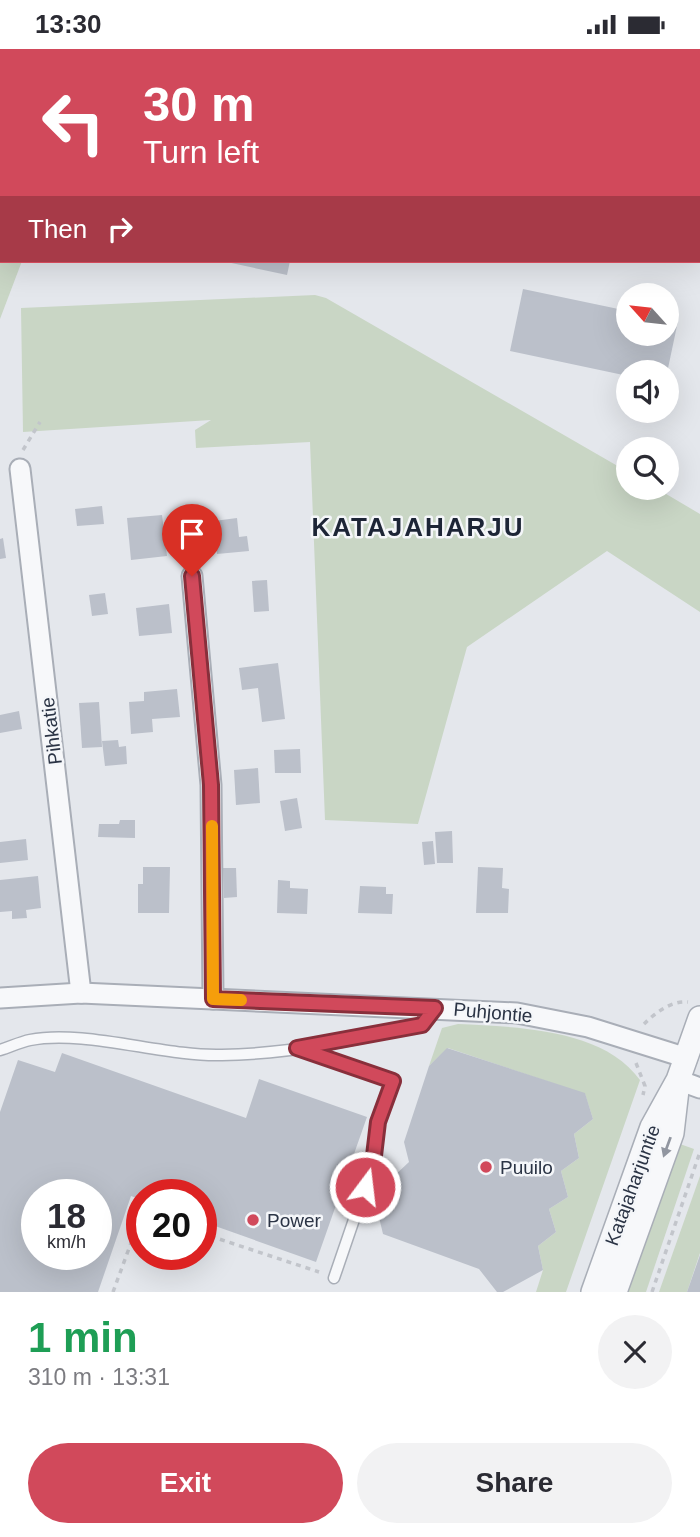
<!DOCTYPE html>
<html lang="en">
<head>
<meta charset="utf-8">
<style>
  :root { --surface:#fff; --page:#f2f2f3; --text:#2b2b33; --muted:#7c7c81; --accent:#d1495b }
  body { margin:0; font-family:Arial,sans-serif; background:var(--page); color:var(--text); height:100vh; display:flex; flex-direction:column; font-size:26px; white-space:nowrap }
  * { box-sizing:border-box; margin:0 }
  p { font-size:23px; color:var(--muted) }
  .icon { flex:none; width:38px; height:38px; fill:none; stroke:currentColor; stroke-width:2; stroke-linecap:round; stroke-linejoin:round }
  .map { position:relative; height:1243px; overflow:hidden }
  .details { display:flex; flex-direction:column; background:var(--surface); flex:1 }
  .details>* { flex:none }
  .guide { position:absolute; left:0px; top:0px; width:700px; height:214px; box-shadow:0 7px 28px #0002; background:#d1495b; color:#fff; overflow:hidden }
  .needle { width:46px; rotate:297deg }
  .buttons { position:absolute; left:616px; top:234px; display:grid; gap:14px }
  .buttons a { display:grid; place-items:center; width:63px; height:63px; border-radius:50%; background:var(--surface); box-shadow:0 7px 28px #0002; font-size:35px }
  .speed { position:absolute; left:21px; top:1130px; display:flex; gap:14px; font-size:35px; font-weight:700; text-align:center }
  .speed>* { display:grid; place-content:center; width:91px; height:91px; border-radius:50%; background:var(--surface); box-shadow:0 7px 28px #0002; line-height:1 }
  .speed small { font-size:18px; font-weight:400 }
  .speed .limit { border:10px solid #d22; background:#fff; color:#111 }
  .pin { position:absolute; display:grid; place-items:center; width:60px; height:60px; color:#fff; margin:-72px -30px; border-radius:50% 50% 50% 0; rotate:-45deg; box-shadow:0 0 7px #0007 }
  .pin .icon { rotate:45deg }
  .me { position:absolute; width:77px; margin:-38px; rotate:15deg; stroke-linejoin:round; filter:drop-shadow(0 0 5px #0008) }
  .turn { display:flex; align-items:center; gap:24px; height:147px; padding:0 28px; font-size:32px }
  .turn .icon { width:91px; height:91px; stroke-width:2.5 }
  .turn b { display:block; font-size:49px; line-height:60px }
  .then { display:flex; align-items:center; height:66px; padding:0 28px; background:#0003; gap:14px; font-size:26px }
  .round { display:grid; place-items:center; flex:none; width:74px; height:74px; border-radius:37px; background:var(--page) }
  .headline { display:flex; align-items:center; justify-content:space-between; height:119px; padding:0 28px }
  h1 { font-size:42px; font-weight:700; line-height:52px; color:#1e9e55 }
  .primary-button { display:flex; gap:14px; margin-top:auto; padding:14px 28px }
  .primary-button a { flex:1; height:80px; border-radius:42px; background:var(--accent); color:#fff; font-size:28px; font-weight:700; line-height:80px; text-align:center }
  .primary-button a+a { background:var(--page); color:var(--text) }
  .status { display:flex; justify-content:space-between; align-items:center; height:49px; padding:0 35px; background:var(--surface); direction:ltr }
  .status svg { height:19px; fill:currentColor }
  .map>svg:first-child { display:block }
  .green { fill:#c9d6c5 }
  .building { fill:#bbc0ca; fill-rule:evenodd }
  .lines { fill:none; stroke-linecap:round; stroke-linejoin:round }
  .service-casing { stroke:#a9aeb7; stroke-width:13 }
  .minor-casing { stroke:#a9aeb7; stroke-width:23 }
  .tertiary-casing { stroke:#a9aeb7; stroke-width:26 }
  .path { stroke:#c2c5cb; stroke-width:3.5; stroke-dasharray:5 5; stroke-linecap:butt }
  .service { stroke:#f7f8fa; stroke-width:10 }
  .minor { stroke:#f7f8fa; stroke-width:19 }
  .tertiary { stroke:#f7f8fa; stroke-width:23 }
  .oneway { fill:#9196a0 }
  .route-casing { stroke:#882f3b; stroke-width:18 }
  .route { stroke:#d1495b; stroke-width:12 }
  .slow { stroke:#f59e0b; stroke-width:12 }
  .poi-dot { fill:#d1495b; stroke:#f4f6f9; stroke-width:2.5 }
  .labels { text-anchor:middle; stroke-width:5; stroke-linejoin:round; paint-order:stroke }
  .street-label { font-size:19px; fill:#2b3445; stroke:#f4f6f9 }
  .poi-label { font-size:19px; fill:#2b3445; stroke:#f4f6f9; text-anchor:start }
  .district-label { font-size:26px; font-weight:bold; letter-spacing:2px; fill:#1d2536; stroke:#f4f6f9 }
</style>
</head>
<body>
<div class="status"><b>13:30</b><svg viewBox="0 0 49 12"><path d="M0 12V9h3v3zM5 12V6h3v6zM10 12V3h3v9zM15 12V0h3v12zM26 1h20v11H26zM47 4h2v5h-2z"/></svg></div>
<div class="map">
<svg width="700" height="1243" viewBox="0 0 700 1243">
  <rect width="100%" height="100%" fill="#e4e7ec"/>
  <g class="green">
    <polygon points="0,0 122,0 2,2 2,212 22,212 0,270"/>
    <polygon points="315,246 326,249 628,423 628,439 656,439 700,465 700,563 607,502 467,598 418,775 325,771 310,393 196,399 195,381 211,371 23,383 21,259"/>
    <path d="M458 975C516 978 603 979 640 1031L566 1243H536L543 1221 538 1197 556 1183 549 1160 568 1148 561 1122 579 1109 574 1085 593 1070 585 1045 448 999 429 1017 442 979Z"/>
    <polygon points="680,1095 694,1100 646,1243 628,1243"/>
    <polygon points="700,1127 700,1204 687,1243 659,1243"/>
  </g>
  <g class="building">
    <polygon points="222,212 290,212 287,226"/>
    <polygon points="523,240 628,262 628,285 667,285 667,270 678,272 667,324 628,324 628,327 510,302"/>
    <polygon points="102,457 104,475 77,477 75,460"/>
    <polygon points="162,466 167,507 131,511 127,469"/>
    <polygon points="237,469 239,488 247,487 249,502 217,505 214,472"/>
    <polygon points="3,489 6,509 0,510 0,490"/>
    <polygon points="267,531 269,562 254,563 252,532"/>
    <polygon points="105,544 108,565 92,567 89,546"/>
    <polygon points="169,555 172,584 139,587 136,559"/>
    <polygon points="278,614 285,670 262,673 258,639 242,641 239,619"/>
    <polygon points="177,640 180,668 152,670 153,683 131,685 129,653 144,652 144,643"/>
    <polygon points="99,653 102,698 82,699 79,654"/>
    <polygon points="19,662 22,680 0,684 0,666"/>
    <polygon points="118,691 119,698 126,697 127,715 105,717 102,692"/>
    <polygon points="300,700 301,724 275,724 274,701"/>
    <polygon points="258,719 260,754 236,756 234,721"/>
    <polygon points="297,749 302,779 285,782 280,752"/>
    <polygon points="120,771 135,771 135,789 98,788 99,775 119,775"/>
    <polygon points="452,782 453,814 437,814 435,783"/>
    <polygon points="26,790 28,811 0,814 0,793"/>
    <polygon points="433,792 435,815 424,816 422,793"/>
    <polygon points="143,818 170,818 169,864 138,864 138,835 143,835"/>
    <polygon points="478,818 503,819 502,839 509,840 508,864 476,864"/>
    <polygon points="223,819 236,819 237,848 224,849"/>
    <polygon points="38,827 41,859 26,861 27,869 12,870 12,862 0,863 0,831"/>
    <polygon points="278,831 290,832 290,839 308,840 307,865 277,864"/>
    <polygon points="360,837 386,838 386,845 393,845 392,865 358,864"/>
    <polygon points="447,999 585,1044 593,1070 574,1085 579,1109 561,1122 568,1148 549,1160 556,1183 538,1197 543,1221 503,1243 497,1243 479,1220 383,1185 378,1164 397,1150 393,1128 409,1113 404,1093 429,1017"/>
    <path d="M62 1004 246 1069 259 1030 367 1068 316 1213 201 1172V1146H142V1151L131 1147 98 1243H0V1063L18 1011 55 1023ZM37 1146H96V1206H37Z"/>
    <polygon points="700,1206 700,1243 687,1243"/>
  </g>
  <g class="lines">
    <defs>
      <g id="service">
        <polyline points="301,1000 392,1032 378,1073 373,1115 334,1229"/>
        <path d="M0 1001C10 998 20 993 30 991 84 980 165 1008 222 1006 288 1005 357 991 422 976L434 960"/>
      </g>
      <g id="minor">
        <polyline points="605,0 614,2"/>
        <polyline points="698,18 700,19"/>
        <polyline points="20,420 81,944"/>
        <polyline points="192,527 211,736 213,950"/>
        <polyline points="0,949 81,944 517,964 588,978 687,1009"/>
        <polyline points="678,1031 700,1039"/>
      </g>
      <g id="tertiary">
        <polyline points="593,1243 652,1078 678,1031 700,969"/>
        <polyline points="615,1243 672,1084 677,1041"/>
      </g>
    </defs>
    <use href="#service" class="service-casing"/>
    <use href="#minor" class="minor-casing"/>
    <use href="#tertiary" class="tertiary-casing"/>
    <g class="path">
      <polyline points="23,401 40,373"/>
      <path d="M644 975C655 964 672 951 688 953"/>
      <polyline points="636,1014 645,1037 643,1046"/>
      <polyline points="201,1184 319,1223"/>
      <polyline points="113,1243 142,1164"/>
      <polyline points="652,1243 700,1103"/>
    </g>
    <use href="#service" class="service"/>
    <use href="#minor" class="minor"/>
    <use href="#tertiary" class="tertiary"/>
  </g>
  <defs><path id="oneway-solid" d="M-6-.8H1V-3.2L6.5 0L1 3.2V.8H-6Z" transform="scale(1.75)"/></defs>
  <use class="oneway" href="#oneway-solid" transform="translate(667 1098) rotate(110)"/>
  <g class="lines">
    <defs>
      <polyline id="route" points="192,527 211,736 213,950 435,959 422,976 297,999 393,1032 378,1073 373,1115 365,1138"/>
    </defs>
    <use href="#route" class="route-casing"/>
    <use href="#route" class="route"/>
    <polyline class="slow" points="212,777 213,950 241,951"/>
  </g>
  <g class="poi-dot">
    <circle cx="486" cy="1118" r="7"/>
    <circle cx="253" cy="1171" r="7"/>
  </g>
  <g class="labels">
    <g class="street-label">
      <text transform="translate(51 682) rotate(-97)" y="7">Pihkatie</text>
      <text transform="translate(493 963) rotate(5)" y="7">Puhjontie</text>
      <text transform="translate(632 1136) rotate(-70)" y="7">Katajaharjuntie</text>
    </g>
    <g class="poi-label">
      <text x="500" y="1125">Puuilo</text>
      <text x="267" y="1178">Power</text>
    </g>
    <g class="district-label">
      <text x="418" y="487">KATAJAHARJU</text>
    </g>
  </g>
</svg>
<div class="buttons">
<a><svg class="needle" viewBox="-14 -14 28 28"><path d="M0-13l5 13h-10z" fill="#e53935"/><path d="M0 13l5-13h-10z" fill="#7c7c81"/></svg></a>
<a><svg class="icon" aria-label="sound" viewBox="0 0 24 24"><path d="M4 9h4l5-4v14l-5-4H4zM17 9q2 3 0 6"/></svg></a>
<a><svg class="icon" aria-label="search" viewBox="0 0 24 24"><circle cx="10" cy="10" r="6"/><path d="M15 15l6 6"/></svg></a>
</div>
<div class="speed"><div>18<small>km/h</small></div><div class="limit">20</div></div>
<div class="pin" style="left:192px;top:527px;background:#d93025"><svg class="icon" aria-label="arrive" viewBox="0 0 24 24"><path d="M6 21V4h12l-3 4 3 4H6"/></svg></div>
<svg class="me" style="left:365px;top:1138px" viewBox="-20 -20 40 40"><circle r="17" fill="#d1495b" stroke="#fff" stroke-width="3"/><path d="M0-11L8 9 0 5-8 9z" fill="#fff"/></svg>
<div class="guide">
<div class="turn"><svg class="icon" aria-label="left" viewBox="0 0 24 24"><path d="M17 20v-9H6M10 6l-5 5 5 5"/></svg><div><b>30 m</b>Turn left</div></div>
<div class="then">Then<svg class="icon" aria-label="right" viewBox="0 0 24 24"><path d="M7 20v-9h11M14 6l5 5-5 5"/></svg></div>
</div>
</div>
<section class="details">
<div class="headline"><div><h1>1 min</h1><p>310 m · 13:31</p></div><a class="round"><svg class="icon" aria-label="close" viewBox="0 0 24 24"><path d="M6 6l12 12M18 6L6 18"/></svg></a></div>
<div class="primary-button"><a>Exit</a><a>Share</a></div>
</section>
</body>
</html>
